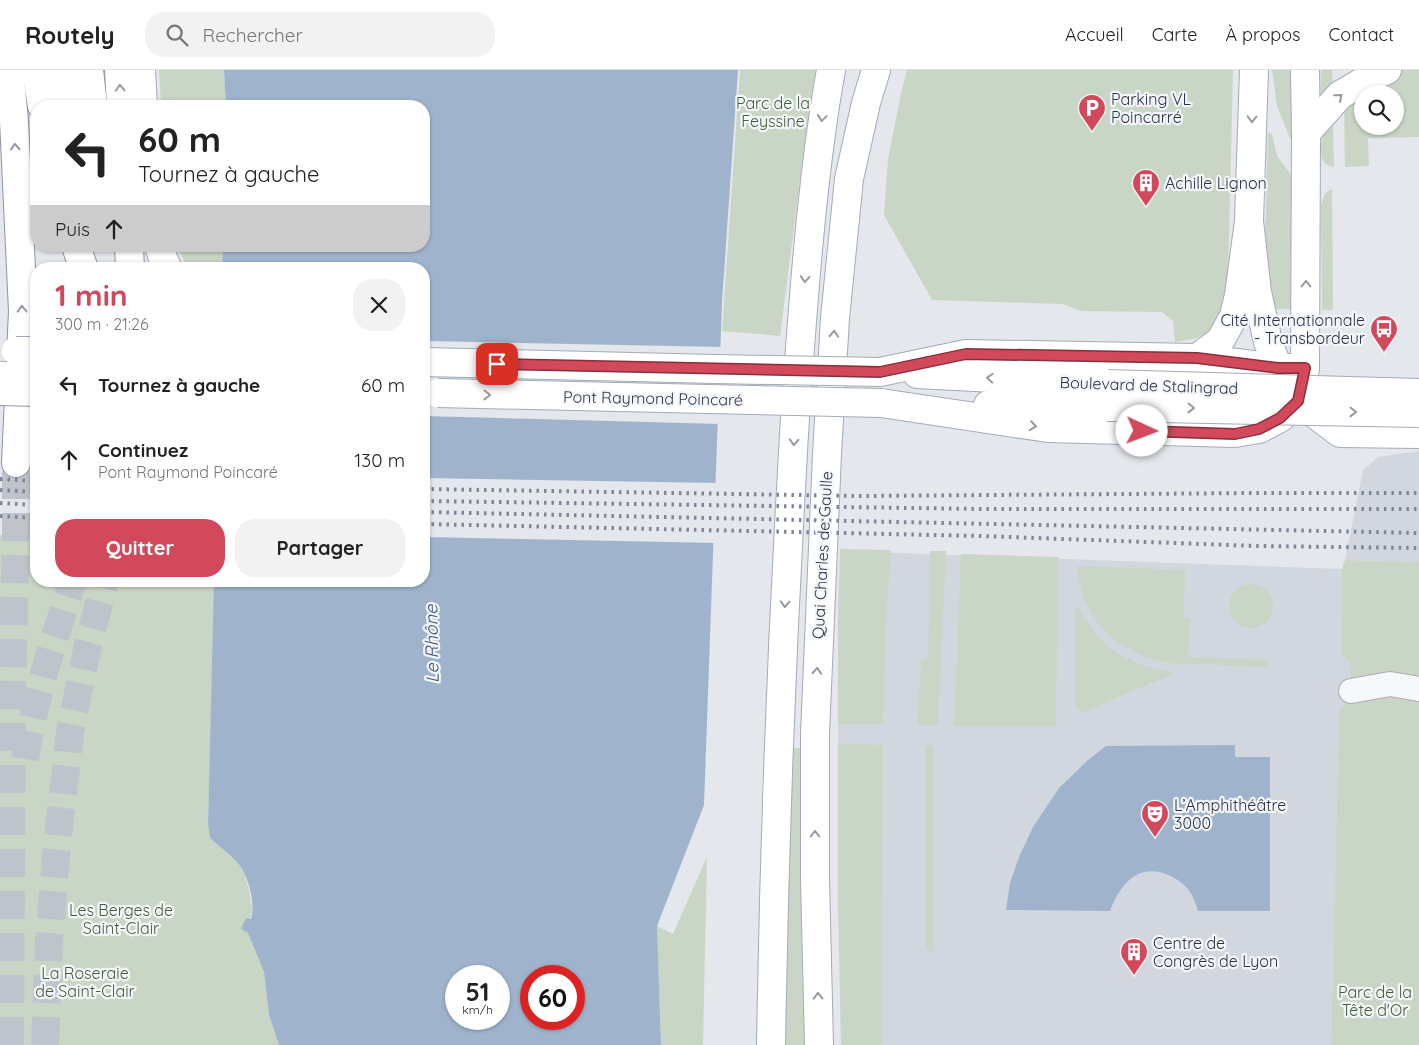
<!DOCTYPE html>
<html lang="fr">
<head>
<meta charset="utf-8">
<style>
  :root { --surface:#fff; --page:#f2f2f2; --text:#222; --muted:#767676; --line:#e0e0e0; --accent:#d1495b }
  body { margin:0; font-family:Quicksand,sans-serif; background:var(--page); color:var(--text); height:100vh; display:flex; flex-direction:column; font-size:19px; white-space:nowrap }
  * { box-sizing:border-box; margin:0 }
  p { font-size:16px; color:var(--muted) }
  .icon { flex:none; width:28px; height:28px; fill:none; stroke:currentColor; stroke-width:2; stroke-linecap:round; stroke-linejoin:round }
  .map { position:relative; flex:1; overflow:hidden }
  .details { position:absolute; left:30px; top:192px; width:400px; height:325px; display:flex; flex-direction:column; background:var(--surface); border-radius:20px; box-shadow:0 1px 4px #0004 }
  .details>* { flex:none }
  .guide { position:absolute; left:30px; top:30px; width:400px; height:152px; border-radius:20px; box-shadow:0 1px 4px #0004; background:#fff; color:var(--text); overflow:hidden }
  .controls { position:absolute; left:1354px; top:15px; display:grid; gap:10px }
  .controls a { display:grid; place-items:center; width:50px; height:50px; border-radius:50%; background:var(--surface); box-shadow:0 1px 4px #0004; font-size:25px }
  .speed { position:absolute; left:445px; top:895px; display:flex; gap:10px; font-size:25px; font-weight:700; text-align:center }
  .speed>* { display:grid; place-content:center; width:65px; height:65px; border-radius:50%; background:var(--surface); box-shadow:0 1px 4px #0004; line-height:1 }
  .speed small { font-size:12px; font-weight:400 }
  .speed .limit { border:8px solid #d22; background:#fff; color:#111 }
  .pin { position:absolute; display:grid; place-items:center; width:42px; height:42px; color:#fff; margin:-21px; border-radius:10px; box-shadow:0 2px 8px #0006 }
  .me { position:absolute; width:55px; margin:-28px; rotate:92deg; stroke-linejoin:round; filter:drop-shadow(0 0 4px #0008) }
  .turn { display:flex; align-items:center; gap:18px; height:105px; padding:0 25px; font-size:22px }
  .turn .icon { width:65px; height:65px; stroke-width:2.5 }
  .turn b { display:block; font-size:35px; line-height:42px }
  .then { display:flex; align-items:center; height:48px; padding:0 25px; background:#0003; gap:10px; font-size:19px }
  .round { display:grid; place-items:center; flex:none; width:52px; height:52px; border-radius:20px; background:var(--page) }
  .headline { display:flex; align-items:center; justify-content:space-between; height:85px; padding:0 25px }
  h1 { font-size:30px; font-weight:800; line-height:38px; color:var(--accent) }
  .button { display:flex; gap:10px; margin-top:auto; padding:10px 25px }
  .button a { flex:1; height:58px; border-radius:20px; background:var(--accent); color:#fff; font-size:20px; font-weight:800; line-height:58px; text-align:center }
  .button a+a { background:var(--page); color:var(--text) }
  ul { padding:0; list-style:none }
  li { display:flex; align-items:center; gap:15px; height:75px; padding:0 25px }
  li div { flex:1 }
  li b { display:block; font-size:19px }
  li em { font-style:normal }
  header { display:flex; align-items:center; gap:30px; box-sizing:border-box; height:70px; padding:0 25px; background:var(--surface); border-bottom:1px solid var(--line) }
  header strong { font-size:24px }
  nav { display:flex; gap:28px; margin-inline-start:auto; font-size:18px }
  .search { width:350px; height:45px; background:var(--page); display:flex; align-items:center; gap:12px; box-sizing:border-box; padding:0 18px; border-radius:20px; color:var(--muted); font-size:19px }
  .map>svg:first-child { display:block }
  .built { fill:#d2d6de }
  .green { fill:#c9d6c5; fill-rule:evenodd }
  .water { fill:#9fb4cc; fill-rule:evenodd }
  .pier { fill:#e4e7ec }
  .lines { fill:none; stroke-linecap:round; stroke-linejoin:round }
  .highway-tunnel { stroke:#bfc3cb; stroke-width:28; stroke-dasharray:28 14; stroke-linecap:butt }
  .minor-casing { stroke:#a9aeb7; stroke-width:26 }
  .major-casing { stroke:#a3abb8; stroke-width:30 }
  .highway-casing { stroke:#8b94a3; stroke-width:30 }
  .minor { stroke:#f7f8fa; stroke-width:24 }
  .major { stroke:#fff; stroke-width:28 }
  .highway { stroke:#fff; stroke-width:28 }
  .rail { stroke:#7d8696; stroke-width:4; stroke-dasharray:2.5 5; stroke-linecap:butt }
  .major-bridge-casing { stroke:#a3abb8; stroke-width:30; stroke-linecap:butt }
  .highway-bridge-casing { stroke:#8b94a3; stroke-width:30; stroke-linecap:butt }
  .major-bridge { stroke:#fff; stroke-width:28 }
  .highway-bridge { stroke:#fff; stroke-width:28 }
  .oneway { stroke:#959aa2 }
  .route-casing { stroke:#882f3b; stroke-width:12 }
  .route { stroke:#d1495b; stroke-width:9 }
  .labels { text-anchor:middle; stroke-width:4.5; stroke-linejoin:round; paint-order:stroke }
  .poi-label { font-size:16px; fill:#2b3445; stroke:#f4f6f9; text-anchor:start }
  .park-label { font-size:16px; fill:#3f6138; stroke:#f4f6f9 }
  .street-label { font-size:16px; fill:#2b3445; stroke:#f4f6f9 }
  .water-label { font-size:18px; font-style:italic; fill:#34527a; stroke:#f4f6f9 }
</style>
</head>
<body>
<header>
<strong>Routely</strong>
<div class="search"><svg class="icon" aria-label="search" viewBox="0 0 24 24"><circle cx="10" cy="10" r="6"/><path d="M15 15l6 6"/></svg>Rechercher</div>
<nav><a>Accueil</a><a>Carte</a><a>À propos</a><a>Contact</a></nav>
</header>
<div class="map">
<svg width="1419" height="975" viewBox="0 0 1419 975">
  <rect width="100%" height="100%" fill="#e4e7ec"/>
  <g class="built">
    <polygon points="1419,381 1419,492 1345,490 1363,400 1379,387"/>
    <polygon points="843,481 1342,499 1341,583 1351,594 1351,628 1339,639 1331,975 842,975 838,737 838,634"/>
  </g>
  <g class="green">
    <polygon points="159,0 224,0 226,36 161,36"/>
    <polygon points="740,0 816,0 810,33 780,266 722,261"/>
    <path d="M907 0H1233L1228 207C1226 223 1222 251 1208 262 1199 269 1186 270 1175 272L1173 251 1162 242 1081 241 1062 234 932 230 884 145 888 89 901 23Z"/>
    <polygon points="1272,0 1291,0 1292,68 1290,68 1277,36"/>
    <polygon points="1321,0 1332,0 1333,23 1321,27"/>
    <path d="M1401 0H1419V67L1368 68 1369 96 1345 97 1344 31 1379 10ZM1362 24H1395V56H1362Z"/>
    <path d="M1332 43C1334 61 1333 79 1334 97 1310 94 1325 56 1332 43Z"/>
    <polygon points="1268,62 1272,64 1277,86 1292,106 1293,239 1268,239 1264,208"/>
    <path d="M1332 119 1333 240H1322L1321 136C1323 128 1324 122 1332 119Z"/>
    <polygon points="177,176 223,176 222,199 188,199"/>
    <polygon points="0,465 36,467 36,511 215,511 208,755 210,767 237,792 244,803 249,820 252,839 248,863 264,902 269,945 279,975 0,975"/>
    <polygon points="840,479 891,480 886,550 883,654 838,654 838,547"/>
    <polygon points="930,481 946,481 938,655 917,655 921,593 922,590 928,589"/>
    <polygon points="961,484 1058,487 1056,656 954,656"/>
    <polygon points="1345,490 1419,492 1419,975 1331,975 1339,639 1351,628 1351,594 1341,583 1342,499"/>
    <path d="M1077 496 1185 500 1184 548 1190 549 1188 587 1269 590V597C1246 596 1223 595 1200 594 1189 594 1176 595 1166 592 1115 582 1081 548 1077 496Z"/>
    <circle cx="1251" cy="536" r="22"/>
    <path d="M1075 538H1078C1103 579 1122 591 1168 602L1171 603V605L1113 629 1086 642H1081L1077 639 1075 634Z"/>
    <polygon points="838,674 883,675 881,975 841,975 838,837"/>
    <polygon points="933,675 934,882 930,882 927,879 926,875 925,676"/>
    <path d="M793 678H801C799 777 801 876 805 975H786L785 907Z"/>
    <polygon points="707,787 703,975 661,975 657,856 673,864"/>
  </g>
  <g class="water">
    <path d="M224 0H738L722 232 704 735 657 856 661 975H279L269 945 264 902 250 868 248 863 241 859 246 848 251 849C256 832 248 804 236 791 230 784 213 772 210 767 209 764 209 758 208 755L214 511H424V199H222L223 176H424V36H226ZM456 906H499V949H456ZM531 906H574V949H531Z"/>
    <path d="M1235 675V687H1270V841H1198C1196 833 1193 826 1188 819 1177 806 1155 796 1138 804 1124 811 1115 827 1110 841L1006 840 1010 813 1019 787 1033 757 1059 718 1088 690 1106 676Z"/>
  </g>
  <g class="pier">
    <polygon points="424,271 723,277 720,354 424,346"/>
    <polygon points="424,408 718,413 716,473 424,467"/>
  </g>
  <g class="lines">
    <g class="highway-tunnel">
      <path d="M25 689C34 628 54 570 73 511"/>
      <polyline points="10,975 12,616 16,465 16,393"/>
      <polyline points="45,975 49,871 57,775 70,662 88,575 105,511"/>
    </g>
    <defs>
      <polyline id="minor" points="1351,621 1390,614 1419,619"/>
      <g id="major">
        <polyline points="141,0 143,36"/>
        <polyline points="1306,63 1340,25 1371,7 1387,0"/>
        <polyline points="1249,151 1257,222 1268,272 1278,298 1298,331 1340,363 1419,364"/>
        <polyline points="159,176 164,191 168,199"/>
        <polyline points="1197,288 1220,271 1234,246 1239,225 1249,151 1254,0"/>
        <polyline points="424,292 715,299"/>
        <polyline points="880,302 966,284 1197,288 1278,298 1305,298"/>
        <polyline points="917,304 1108,314"/>
        <polyline points="881,333 1048,358 1235,363 1259,359 1280,348 1298,331 1305,298 1306,63 1305,0"/>
        <polyline points="988,335 1107,337"/>
        <path d="M771 975C774 783 781 592 792 401 795 338 800 276 805 214 811 142 818 71 831 0"/>
        <polyline points="819,975 815,809 815,664 827,384 835,248 849,109 866,33 876,0"/>
      </g>
      <g id="highway">
        <polyline points="9,0 14,50 23,241 16,393"/>
        <polyline points="36,0 42,36"/>
        <polyline points="62,0 67,36"/>
        <polyline points="89,0 93,36"/>
        <polyline points="119,0 121,36"/>
        <polyline points="76,176 84,199"/>
        <polyline points="129,176 130,199"/>
      </g>
    </defs>
    <use href="#minor" class="minor-casing"/>
    <use href="#major" class="major-casing"/>
    <use href="#highway" class="highway-casing"/>
    <use href="#minor" class="minor"/>
    <use href="#major" class="major"/>
    <use href="#highway" class="highway"/>
    <g class="rail">
      <polyline points="0,409 36,411"/>
      <polyline points="424,419 860,426 1257,423 1419,423"/>
      <polyline points="0,420 36,422"/>
      <polyline points="424,431 981,439 1419,439"/>
      <polyline points="0,433 36,435"/>
      <polyline points="424,442 1419,463"/>
      <polyline points="0,446 36,448"/>
      <polyline points="424,454 981,466 1257,476 1419,478"/>
    </g>
    <defs>
      <g id="major-bridge">
        <polyline points="16,281 36,281"/>
        <polyline points="715,299 880,302"/>
        <polyline points="0,306 36,307"/>
        <polyline points="1108,314 1419,323"/>
        <polyline points="438,323 881,333"/>
        <polyline points="1107,337 1419,343"/>
      </g>
      <polyline id="highway-bridge" points="0,321 36,322"/>
    </defs>
    <use href="#major-bridge" class="major-bridge-casing"/>
    <use href="#highway-bridge" class="highway-bridge-casing"/>
    <use href="#major-bridge" class="major-bridge"/>
    <use href="#highway-bridge" class="highway-bridge"/>
  </g>
  <defs><path id="oneway-chevron" d="M-2-3.5L2.5 0L-2 3.5" fill="none" stroke-width="1.6" stroke-linecap="round" stroke-linejoin="round" transform="scale(1.25)"/></defs>
  <g class="oneway">
    <use href="#oneway-chevron" transform="translate(120 18) rotate(-93)"/>
    <use href="#oneway-chevron" transform="translate(1339 27) rotate(-41)"/>
    <use href="#oneway-chevron" transform="translate(822 48) rotate(98)"/>
    <use href="#oneway-chevron" transform="translate(1252 49) rotate(92)"/>
    <use href="#oneway-chevron" transform="translate(15 77) rotate(-93)"/>
    <use href="#oneway-chevron" transform="translate(805 209) rotate(95)"/>
    <use href="#oneway-chevron" transform="translate(1306 214) rotate(-90)"/>
    <use href="#oneway-chevron" transform="translate(22 239) rotate(-91)"/>
    <use href="#oneway-chevron" transform="translate(834 264) rotate(-87)"/>
    <use href="#oneway-chevron" transform="translate(990 308) rotate(-177)"/>
    <use href="#oneway-chevron" transform="translate(487 325) rotate(1)"/>
    <use href="#oneway-chevron" transform="translate(1191 338) rotate(1)"/>
    <use href="#oneway-chevron" transform="translate(1353 342) rotate(1)"/>
    <use href="#oneway-chevron" transform="translate(1033 356) rotate(9)"/>
    <use href="#oneway-chevron" transform="translate(794 372) rotate(93)"/>
    <use href="#oneway-chevron" transform="translate(785 534) rotate(92)"/>
    <use href="#oneway-chevron" transform="translate(817 601) rotate(-87)"/>
    <use href="#oneway-chevron" transform="translate(815 764) rotate(-90)"/>
    <use href="#oneway-chevron" transform="translate(818 926) rotate(-91)"/>
  </g>
  <g class="lines">
    <defs>
      <polyline id="route" points="497,294 880,302 966,284 1197,288 1278,298 1305,298 1298,331 1280,348 1259,359 1235,364 1142,361"/>
    </defs>
    <use href="#route" class="route-casing"/>
    <use href="#route" class="route"/>
  </g>
  <defs>
    <symbol id="parking-pin" viewBox="-11 -11 22 30"><path d="M0 17L-7.5 6A9.5 9.5 0 1 1 7.5 6Z" fill="#d1495b" stroke="#f4f6f9"/><path d="M-3.5-5.5H1a3.5 3.5 0 0 1 0 7H-1V5.5H-3.5ZM-1-3.4V-.6H.8a1.4 1.4 0 0 0 0-2.8Z" fill="#fff"/></symbol>
    <symbol id="building-pin" viewBox="-11 -11 22 30"><path d="M0 17L-7.5 6A9.5 9.5 0 1 1 7.5 6Z" fill="#d1495b" stroke="#f4f6f9"/><path d="M-4-6H4V6H1V3H-1V6H-4ZM-2.5-4.3h1.7v1.8h-1.7ZM.8-4.3h1.7v1.8H.8ZM-2.5-1h1.7V.8h-1.7ZM.8-1h1.7V.8H.8Z" fill="#fff"/></symbol>
    <symbol id="bus-pin" viewBox="-11 -11 22 30"><path d="M0 17L-7.5 6A9.5 9.5 0 1 1 7.5 6Z" fill="#d1495b" stroke="#f4f6f9"/><path d="M-5-6H5V4H4V6H2V4H-2V6H-4V4H-5ZM-3.5-4V0h7V-4ZM-3.5 1.2v1.5H-2V1.2ZM2 1.2v1.5H3.5V1.2Z" fill="#fff"/></symbol>
    <symbol id="theatre-pin" viewBox="-11 -11 22 30"><path d="M0 17L-7.5 6A9.5 9.5 0 1 1 7.5 6Z" fill="#d1495b" stroke="#f4f6f9"/><path d="M-5-5.5Q0-4 5-5.5V0Q5 5 0 6Q-5 5-5 0ZM-3.3-2.5H-1v1.5H-3.3ZM1-2.5H3.3v1.5H1ZM-2.8 1Q0 5.5 2.8 1Z" fill="#fff"/></symbol>
  </defs>
  <g fill-rule="evenodd">
    <use href="#parking-pin" x="1076" y="22" width="32" height="43"/>
    <use href="#building-pin" x="1130" y="97" width="32" height="43"/>
    <use href="#bus-pin" x="1368" y="243" width="32" height="43"/>
    <use href="#theatre-pin" x="1139" y="728" width="32" height="43"/>
    <use href="#building-pin" x="1118" y="866" width="32" height="43"/>
  </g>
  <g class="labels">
    <g class="poi-label">
      <text x="1111" y="35">Parking VL<tspan x="1111" dy="18">Poincarré</tspan></text>
      <text x="1165" y="119">Achille Lignon</text>
      <text x="1365" y="256" text-anchor="end">Cité Internationnale<tspan x="1365" dy="18">- Transbordeur</tspan></text>
      <text x="1174" y="741">L’Amphithéâtre<tspan x="1174" dy="18">3000</tspan></text>
      <text x="1153" y="879">Centre de<tspan x="1153" dy="18">Congrès de Lyon</tspan></text>
    </g>
    <g class="park-label">
      <text x="773" y="39">Parc de la<tspan x="773" dy="18">Feyssine</tspan></text>
      <text x="121" y="846">Les Berges de<tspan x="121" dy="18">Saint-Clair</tspan></text>
      <text x="85" y="909">La Roseraie<tspan x="85" dy="18">de Saint-Clair</tspan></text>
      <text x="1375" y="928">Parc de la<tspan x="1375" dy="18">Tête d'Or</tspan></text>
    </g>
    <g class="street-label">
      <text transform="translate(1149 315) rotate(2)" y="6">Boulevard de Stalingrad</text>
      <text transform="translate(653 328) rotate(1)" y="6">Pont Raymond Poincaré</text>
      <text transform="translate(822 485) rotate(-87)" y="6">Quai Charles de Gaulle</text>
    </g>
    <g class="water-label">
      <text transform="translate(432 574) rotate(-91)" y="6">Le Rhône</text>
    </g>
  </g>
</svg>
<div class="controls">
<a><svg class="icon" aria-label="search" viewBox="0 0 24 24"><circle cx="10" cy="10" r="6"/><path d="M15 15l6 6"/></svg></a>
</div>
<div class="speed"><div>51<small>km/h</small></div><div class="limit">60</div></div>
<div class="pin" style="left:497px;top:294px;background:#d93025"><svg class="icon" aria-label="arrive" viewBox="0 0 24 24"><path d="M6 21V4h12l-3 4 3 4H6"/></svg></div>
<svg class="me" style="left:1142px;top:361px" viewBox="-20 -20 40 40"><circle r="19" fill="#fff"/><path d="M0-13L10 11 0 6-10 11z" fill="#d1495b"/></svg>
<div class="guide">
<div class="turn"><svg class="icon" aria-label="left" viewBox="0 0 24 24"><path d="M17 20v-9H6M10 6l-5 5 5 5"/></svg><div><b>60 m</b>Tournez à gauche</div></div>
<div class="then">Puis<svg class="icon" aria-label="ahead" viewBox="0 0 24 24"><path d="M12 20V5M6 11l6-6 6 6"/></svg></div>
</div>
<section class="details">
<div class="headline"><div><h1>1 min</h1><p>300 m · 21:26</p></div><a class="round"><svg class="icon" aria-label="close" viewBox="0 0 24 24"><path d="M6 6l12 12M18 6L6 18"/></svg></a></div>
<ul>
<li><svg class="icon" aria-label="left" viewBox="0 0 24 24"><path d="M17 20v-9H6M10 6l-5 5 5 5"/></svg><div><b>Tournez à gauche</b></div><em>60 m</em></li>
<li><svg class="icon" aria-label="ahead" viewBox="0 0 24 24"><path d="M12 20V5M6 11l6-6 6 6"/></svg><div><b>Continuez</b><p>Pont Raymond Poincaré</p></div><em>130 m</em></li>
</ul>
<div class="button"><a>Quitter</a><a>Partager</a></div>
</section>
</div>
</body>
</html>
